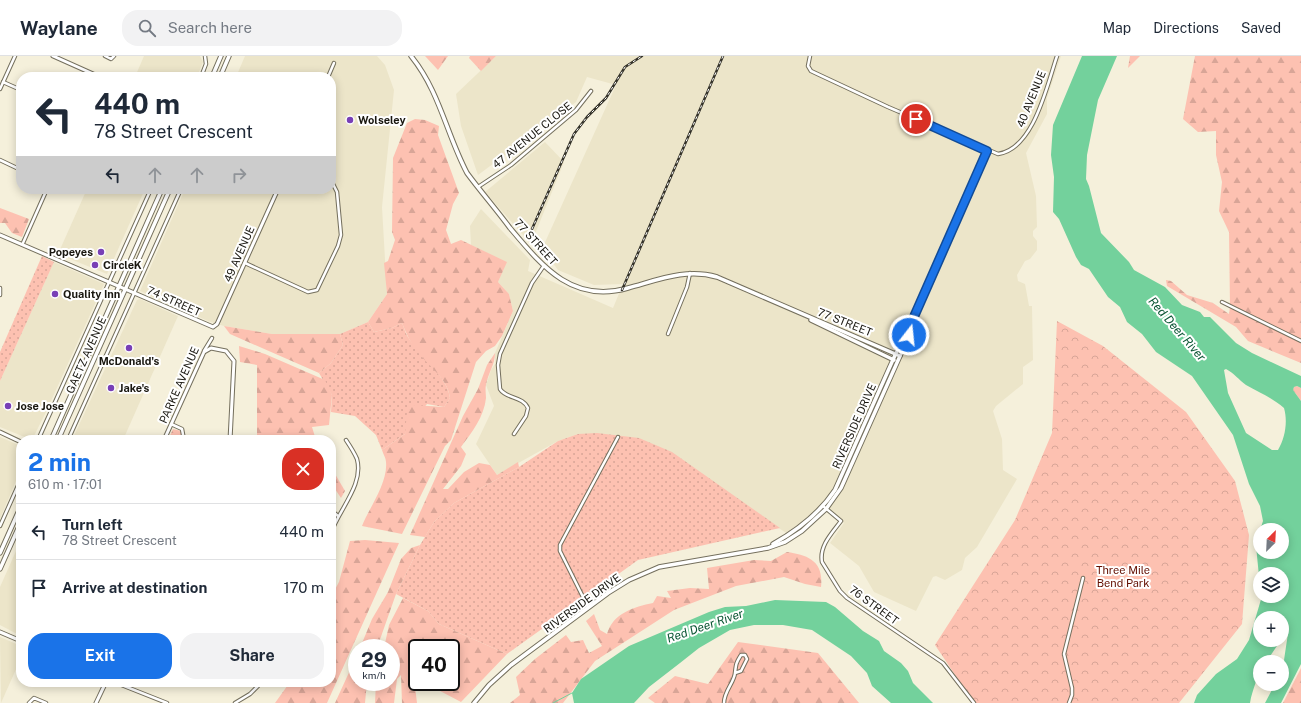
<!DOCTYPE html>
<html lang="en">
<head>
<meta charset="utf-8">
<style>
  :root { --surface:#fff; --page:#f2f2f3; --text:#1f2937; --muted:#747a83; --line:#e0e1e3; --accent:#1a73e8 }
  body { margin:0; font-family:"Public Sans",sans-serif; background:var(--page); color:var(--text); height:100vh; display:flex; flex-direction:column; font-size:15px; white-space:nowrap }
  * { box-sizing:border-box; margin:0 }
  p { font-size:13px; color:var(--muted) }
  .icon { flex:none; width:22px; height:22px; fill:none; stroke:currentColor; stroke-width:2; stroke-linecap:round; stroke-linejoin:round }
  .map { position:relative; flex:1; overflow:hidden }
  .details { position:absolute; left:16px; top:379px; width:320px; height:252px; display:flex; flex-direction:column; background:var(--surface); border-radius:16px; box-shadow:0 2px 10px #0003 }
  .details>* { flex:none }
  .top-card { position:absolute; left:16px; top:16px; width:320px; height:122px; border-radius:16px; box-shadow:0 2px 10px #0003; background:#fff; color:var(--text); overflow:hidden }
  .needle { width:26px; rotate:24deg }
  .fabs { position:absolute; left:1253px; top:467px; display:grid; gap:8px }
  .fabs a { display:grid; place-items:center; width:36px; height:36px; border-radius:50%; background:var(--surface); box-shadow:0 2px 10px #0003; font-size:20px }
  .speed { position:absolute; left:348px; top:583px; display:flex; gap:8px; font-size:20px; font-weight:700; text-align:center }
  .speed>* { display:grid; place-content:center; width:52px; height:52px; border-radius:50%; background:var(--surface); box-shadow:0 2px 10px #0003; line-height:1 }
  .speed small { font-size:10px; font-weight:400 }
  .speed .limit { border:2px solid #111; border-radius:6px; background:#fff; color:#111 }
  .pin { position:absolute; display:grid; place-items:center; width:34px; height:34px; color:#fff; margin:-17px; border:2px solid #fff; border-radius:50%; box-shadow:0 1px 4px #0007 }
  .me { position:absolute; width:44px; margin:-22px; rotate:16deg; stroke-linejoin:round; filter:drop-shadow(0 0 3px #0008) }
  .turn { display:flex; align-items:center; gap:14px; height:84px; padding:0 12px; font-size:18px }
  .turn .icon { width:52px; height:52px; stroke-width:2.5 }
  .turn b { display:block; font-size:28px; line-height:34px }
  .lanes { display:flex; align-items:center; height:38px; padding:0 12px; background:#0003; justify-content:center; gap:20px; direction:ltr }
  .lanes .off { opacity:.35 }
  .round { display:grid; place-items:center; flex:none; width:42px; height:42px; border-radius:16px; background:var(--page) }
  .overview { display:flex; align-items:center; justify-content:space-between; height:68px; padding:0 12px }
  h1 { font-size:24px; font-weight:700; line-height:30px; color:var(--accent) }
  .cta { display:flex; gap:8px; margin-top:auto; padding:8px 12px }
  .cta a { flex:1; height:46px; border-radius:16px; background:var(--accent); color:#fff; font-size:16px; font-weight:700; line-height:46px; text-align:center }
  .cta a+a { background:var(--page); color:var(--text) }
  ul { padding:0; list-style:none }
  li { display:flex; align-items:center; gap:12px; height:56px; padding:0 12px; border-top:1px solid var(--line) }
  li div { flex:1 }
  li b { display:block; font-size:15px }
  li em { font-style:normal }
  header { display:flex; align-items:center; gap:24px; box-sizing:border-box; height:56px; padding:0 20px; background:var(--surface); border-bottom:1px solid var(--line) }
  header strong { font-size:19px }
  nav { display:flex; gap:22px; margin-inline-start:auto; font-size:14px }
  .search { width:280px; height:36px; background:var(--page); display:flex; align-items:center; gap:10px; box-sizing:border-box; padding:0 14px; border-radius:16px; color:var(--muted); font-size:15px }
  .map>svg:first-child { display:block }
  .built { fill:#ece5c9 }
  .grass { fill:url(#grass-dots) }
  .forest { fill:url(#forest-firs) }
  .park { fill:url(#park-crowns) }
  .water { fill:#73d19c; fill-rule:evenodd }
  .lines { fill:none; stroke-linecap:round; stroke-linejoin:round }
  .stream { stroke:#73d19c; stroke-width:1 }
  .minor-casing { stroke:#746f5d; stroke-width:4.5 }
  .tertiary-casing { stroke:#746f5d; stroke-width:5 }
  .secondary-casing { stroke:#746f5d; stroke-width:5.5 }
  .primary-casing { stroke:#746f5d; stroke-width:5.5 }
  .minor { stroke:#fff; stroke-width:2.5 }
  .tertiary { stroke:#fff; stroke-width:3 }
  .secondary { stroke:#fff; stroke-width:3.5 }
  .primary { stroke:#fff; stroke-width:3.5 }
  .rail-casing { stroke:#333128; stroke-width:2.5 }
  .rail { stroke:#fff; stroke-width:1; stroke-dasharray:3; stroke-linecap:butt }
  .route-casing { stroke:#114b97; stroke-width:10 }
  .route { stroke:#1a73e8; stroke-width:7 }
  .poi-dot { fill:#783fb6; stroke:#fff; stroke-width:1.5 }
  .labels { text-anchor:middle; stroke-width:4; stroke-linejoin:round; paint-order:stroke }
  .street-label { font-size:11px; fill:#191710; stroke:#fff }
  .poi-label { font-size:11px; font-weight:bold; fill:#191710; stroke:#fff; text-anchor:start }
  .park-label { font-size:11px; fill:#630f00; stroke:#fff }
  .water-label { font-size:12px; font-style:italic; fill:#095533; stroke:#fff }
</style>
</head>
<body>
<header>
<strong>Waylane</strong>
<div class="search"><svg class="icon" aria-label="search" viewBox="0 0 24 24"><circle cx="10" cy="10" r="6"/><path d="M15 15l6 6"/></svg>Search here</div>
<nav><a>Map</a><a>Directions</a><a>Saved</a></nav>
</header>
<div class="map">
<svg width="1301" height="647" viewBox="0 0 1301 647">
  <defs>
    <pattern id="grass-dots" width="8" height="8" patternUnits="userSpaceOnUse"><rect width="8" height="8" fill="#fdc1b1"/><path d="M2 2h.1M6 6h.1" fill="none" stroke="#d8a597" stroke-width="1.8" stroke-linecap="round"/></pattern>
    <pattern id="forest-firs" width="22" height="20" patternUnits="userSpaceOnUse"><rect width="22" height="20" fill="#fdc1b1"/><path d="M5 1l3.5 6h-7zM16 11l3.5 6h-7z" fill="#d8a597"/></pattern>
    <pattern id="park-crowns" width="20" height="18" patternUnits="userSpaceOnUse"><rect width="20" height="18" fill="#fdc1b1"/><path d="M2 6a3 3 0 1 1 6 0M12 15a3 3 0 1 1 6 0" fill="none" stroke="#d8a597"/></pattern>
  </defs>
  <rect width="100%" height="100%" fill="#f5f0db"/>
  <g class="built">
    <polygon points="144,0 200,0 203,6 197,21 135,21"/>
    <polygon points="245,0 377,0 385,9 394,34 382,151 387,238 368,266 340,278 272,278 224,270 208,265 140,235 185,133 331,133 331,21 236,21"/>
    <polygon points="496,0 1061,0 1047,42 1047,58 1026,97 1036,140 1037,171 1033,175 1033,180 1037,185 1037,194 1030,203 1025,205 1017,219 1018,225 1025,228 1029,250 1032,250 1033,304 1023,311 1023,328 996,350 993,355 1002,383 1003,414 1017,423 977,491 965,502 962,514 945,524 936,520 933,521 916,555 874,536 859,510 830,487 844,467 823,451 789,479 664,393 578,378 558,385 497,419 476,388 494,350 486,329 491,314 495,308 495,297 513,255 509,238 498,226 506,206 471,189 470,170 481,153 530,204 528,215 613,252 623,228 594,229 558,214 542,193 616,29 587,21 576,46 478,119 461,70 456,38"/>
    <polygon points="545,86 564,106 531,188 485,136"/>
    <polygon points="87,133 145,133 107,218 58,198"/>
    <polygon points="54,206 104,228 46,356 32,384 0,371 0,325"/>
    <polygon points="140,243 178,260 123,384 72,384 137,244"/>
    <polygon points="0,381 21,390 21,413 0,463"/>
    <polygon points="20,486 21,486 21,580 0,569 0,531"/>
    <polygon points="0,581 21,590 21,602 1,647"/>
  </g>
  <g class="grass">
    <polygon points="42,200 54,206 0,325 0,296"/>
    <path d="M368 266 374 276 392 272 402 267C404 271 405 277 408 281 419 299 448 321 450 342L444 351 427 348 407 372 405 378 382 394 376 379 355 360 331 356 332 339 319 317 331 307 343 289 340 278Z"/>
    <polygon points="597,377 639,382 672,396 780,472 638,504 507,598 439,568 428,555 396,538 420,489 434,466 454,447 519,411 558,385 578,378"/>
  </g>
  <g class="forest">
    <polygon points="425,0 448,0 438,14"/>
    <polygon points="470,0 496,0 481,15 469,2"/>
    <polygon points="1130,0 1140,0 1128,12"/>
    <polygon points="1195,0 1301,0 1301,307 1248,285 1236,271 1167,230 1166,224 1171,225 1187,239 1213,247 1229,258 1230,251 1229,176 1219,155 1222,126 1216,99 1216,75 1198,76 1183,63"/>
    <path d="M415 63 425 64 439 70 438 79 459 137 453 148 446 174 451 188 461 184 507 206 498 226 509 238 513 255 502 280 495 290 486 295 476 306 451 384 445 390 402 478 362 470C369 452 388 427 386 406 386 402 383 398 382 394L405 378 407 356 413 349 444 351 450 342C448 322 427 309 416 294 410 286 406 277 402 267L392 272 374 276 368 266 387 238 384 207 388 205 395 184 392 176 393 102 407 67Z"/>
    <polygon points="0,152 29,163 22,181 12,177 5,167 0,167"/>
    <polygon points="224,270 272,278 340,278 343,289 331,307 319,317 230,278"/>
    <polygon points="239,290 265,298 325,324 332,339 329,369 312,371 316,384 257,384 257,309 240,306"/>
    <path d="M495 297C495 309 488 317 486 329 485 333 486 338 486 342 484 361 472 376 461 391L466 398 461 410 443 433H448L464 416 479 407 490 409 497 419 518 406 519 411 454 447 434 466 425 481 410 479 463 360 478 333 487 309Z"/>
    <polygon points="1297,330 1301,332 1301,345 1293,334 1294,331"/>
    <polygon points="173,373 181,375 182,384 168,384"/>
    <polygon points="331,411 345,435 341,442 331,427"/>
    <polygon points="365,484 399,487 327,647 275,647 290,626 331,626 331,541 339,526 350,485"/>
    <polygon points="420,489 396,538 377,592 360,592 372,563 388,536 401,503 411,492"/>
    <path d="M787 496C808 499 824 505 821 531L805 528 784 521 736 530 674 554 595 605 563 647H510L520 639 516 621 535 603 566 579 571 586 583 584 589 597 602 590 586 565 594 558 600 574 607 578C613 557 634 551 653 547L657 540 671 542 667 535 690 532 709 533 707 512 754 504 771 505Z"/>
    <polygon points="403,542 428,555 439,568 507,598 461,646 423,626 451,626 451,592 417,592 417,623 414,622 417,647 402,647 401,619 397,623 394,647 375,647 376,626 391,626 391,592 384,592 389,569"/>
    <polygon points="738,586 818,597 859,647 655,647 648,642 675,620 708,628"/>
    <polygon points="357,599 357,626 367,626 365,647 335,647"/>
    <polygon points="1301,612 1301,647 1283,647"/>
  </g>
  <polygon class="park" points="1057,265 1103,290 1186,356 1235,425 1249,479 1242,568 1179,647 974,647 935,589 1015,464 1052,377"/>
  <g class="water">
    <path d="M1082 0H1117L1098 44 1087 99 1086 123 1089 130 1101 177 1129 206 1134 214 1165 231 1182 249 1200 256 1204 261H1210L1236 287 1252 297 1301 320V332L1297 330 1294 331 1293 334 1301 345V608L1281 647H1265L1275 628H1282C1282 610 1287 588 1289 569L1282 582V562H1260V584H1281L1266 606H1260C1260 620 1252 633 1250 647H1194L1197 639 1216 618 1237 603 1249 584 1262 540H1282V518H1260V530L1256 490 1260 475V496H1282V474H1260L1263 465 1260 450 1249 428 1233 379 1192 320 1156 296 1142 278 1127 266 1120 251 1108 241 1089 213 1081 209 1076 201 1059 163 1053 156 1054 121 1051 99 1053 69ZM1226 313C1234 317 1239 324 1246 329 1260 337 1271 341 1284 352 1288 366 1285 382 1278 394H1272L1246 377 1228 337 1224 314Z"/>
    <polygon points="775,544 826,546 835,551 863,575 879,585 884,595 901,607 908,615 913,627 933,647 891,647 872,630 867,617 851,600 812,574 783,569 754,569 730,574 699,592 680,607 649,631 634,647 574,647 572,637 581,623 629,590 709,556 725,551 746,550"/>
  </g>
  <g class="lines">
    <polyline class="stream" points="553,647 572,637"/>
    <defs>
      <g id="minor">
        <polyline points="105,0 111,3 114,0"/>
        <path d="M810 0 808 10 811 15 888 51 998 98C1034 93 1047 29 1057 0"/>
        <polyline points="201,21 206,8 205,0"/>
        <polyline points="328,21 334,7"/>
        <polyline points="3,26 21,34"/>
        <polyline points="0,33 15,0"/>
        <polyline points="0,104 21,114"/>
        <polyline points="478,131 511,109 576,54 591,35"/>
        <polyline points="23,187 47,133"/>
        <polyline points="245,207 308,236 317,234 338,190 341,179 337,136 331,124"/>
        <polyline points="0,232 0,239"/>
        <polyline points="1222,246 1301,285"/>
        <polyline points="668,278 687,231 690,217"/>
        <polyline points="204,295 212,282"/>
        <polyline points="171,368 182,373 184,384"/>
        <path d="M514 378 526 360 528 352C523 340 506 343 500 333L498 309 500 298 532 227 543 211"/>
        <polyline points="38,384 151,133"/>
        <polyline points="68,384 181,133"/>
        <path d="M823 450 841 465C832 477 819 490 822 506L840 535 847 542 943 607 974 647"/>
        <polyline points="331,454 338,460"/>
        <polyline points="0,470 21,423"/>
        <path d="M331 477C339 453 364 429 357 403 354 396 350 390 346 384"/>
        <polyline points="15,479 21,482"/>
        <polyline points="588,551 560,495 560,489 618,381"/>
        <polyline points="114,626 167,647"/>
        <polyline points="29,647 34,642 46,647"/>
        <polyline points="235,647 250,638 262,626"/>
        <path d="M724 647C724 635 734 627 735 617 736 608 736 607 741 599H745L747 603 741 615 735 617"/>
        <polyline points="1069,647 1072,639 1072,632 1064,598 1083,522"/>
      </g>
      <g id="tertiary">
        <polyline points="53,0 100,21"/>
        <polyline points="0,179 213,271 217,268 278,133"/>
        <polyline points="896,297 913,263 987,95"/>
        <polyline points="900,300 906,289 913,263"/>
        <polyline points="0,376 21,386"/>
        <polyline points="164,384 204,296 211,292 226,295 234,305 230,384"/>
        <polyline points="0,576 21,585"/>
        <polyline points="96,647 106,626"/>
      </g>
      <g id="secondary">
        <path d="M411 0C440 36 446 77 467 117 481 136 496 153 510 172 542 210 572 248 628 232 658 224 686 212 717 221L900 300 841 432 826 453 802 475 785 486 768 492 659 511 629 524 608 537 511 609 489 629 474 647"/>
        <polyline points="811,264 894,304"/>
        <path d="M773 488C798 474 819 458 835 434L896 297"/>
      </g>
      <g id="primary">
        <polyline points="212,21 221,0"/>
        <polyline points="220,21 229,0"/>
        <polyline points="51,384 162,133"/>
        <polyline points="58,384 170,133"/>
        <polyline points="0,497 21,450"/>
        <polyline points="0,513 21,466"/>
      </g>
    </defs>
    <use href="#minor" class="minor-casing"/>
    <use href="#tertiary" class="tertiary-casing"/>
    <use href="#secondary" class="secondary-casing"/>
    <use href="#primary" class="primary-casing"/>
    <use href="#minor" class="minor"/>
    <use href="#tertiary" class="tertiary"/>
    <use href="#secondary" class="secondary"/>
    <use href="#primary" class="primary"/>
    <defs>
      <g id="rail">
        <polyline points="532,173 574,78 587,61 606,42 625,11 642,0"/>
        <polyline points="622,234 723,0"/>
      </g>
    </defs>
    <use href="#rail" class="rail-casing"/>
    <use href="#rail" class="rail"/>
  </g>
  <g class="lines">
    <defs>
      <polyline id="route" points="909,279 913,263 987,95 916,63"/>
    </defs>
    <use href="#route" class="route-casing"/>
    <use href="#route" class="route"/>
  </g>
  <g class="poi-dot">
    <circle cx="350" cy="64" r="4"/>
    <circle cx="101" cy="196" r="4"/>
    <circle cx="95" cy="209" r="4"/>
    <circle cx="55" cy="238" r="4"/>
    <circle cx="129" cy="292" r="4"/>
    <circle cx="111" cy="332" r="4"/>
    <circle cx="8" cy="350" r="4"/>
  </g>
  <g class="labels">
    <g class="street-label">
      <text transform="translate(1031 43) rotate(-68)" y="4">40 AVENUE</text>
      <text transform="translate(532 79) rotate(-39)" y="4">47 AVENUE CLOSE</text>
      <text transform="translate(536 186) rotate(48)" y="4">77 STREET</text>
      <text transform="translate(239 198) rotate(-66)" y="4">49 AVENUE</text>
      <text transform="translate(174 245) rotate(24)" y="4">74 STREET</text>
      <text transform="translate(845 266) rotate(22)" y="4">77 STREET</text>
      <text transform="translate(86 299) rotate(-66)" y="4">GAETZ AVENUE</text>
      <text transform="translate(179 329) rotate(-66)" y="4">PARKE AVENUE</text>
      <text transform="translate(854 370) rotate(-66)" y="4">RIVERSIDE DRIVE</text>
      <text transform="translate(582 547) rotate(-36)" y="4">RIVERSIDE DRIVE</text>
      <text transform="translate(874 549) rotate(36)" y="4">76 STREET</text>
    </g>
    <g class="poi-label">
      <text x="358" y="68">Wolseley</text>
      <text x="93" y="200" text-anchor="end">Popeyes</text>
      <text x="103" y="213">CircleK</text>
      <text x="63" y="242">Quality Inn</text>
      <text x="129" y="309" text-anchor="middle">McDonald's</text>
      <text x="119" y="336">Jake's</text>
      <text x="16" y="354">Jose Jose</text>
    </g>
    <g class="park-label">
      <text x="1123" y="518">Three Mile<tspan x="1123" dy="13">Bend Park</tspan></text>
    </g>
    <g class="water-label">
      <text transform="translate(1177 273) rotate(49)" y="4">Red Deer River</text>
      <text transform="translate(705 570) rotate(-19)" y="4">Red Deer River</text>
    </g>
  </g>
</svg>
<div class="fabs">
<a><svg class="needle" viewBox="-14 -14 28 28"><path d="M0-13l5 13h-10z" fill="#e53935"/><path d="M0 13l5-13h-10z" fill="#747a83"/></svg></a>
<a><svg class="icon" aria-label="layers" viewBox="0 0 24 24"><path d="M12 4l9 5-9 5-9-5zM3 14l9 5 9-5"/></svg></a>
<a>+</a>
<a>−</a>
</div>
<div class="speed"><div>29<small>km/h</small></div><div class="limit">40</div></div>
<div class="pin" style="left:916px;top:63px;background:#d93025"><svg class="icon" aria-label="arrive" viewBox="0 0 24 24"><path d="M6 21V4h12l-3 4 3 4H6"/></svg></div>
<svg class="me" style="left:909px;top:279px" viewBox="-20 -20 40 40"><circle r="17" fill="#1a73e8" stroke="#fff" stroke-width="3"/><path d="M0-11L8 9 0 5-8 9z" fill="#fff"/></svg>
<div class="top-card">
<div class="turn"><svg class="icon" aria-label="left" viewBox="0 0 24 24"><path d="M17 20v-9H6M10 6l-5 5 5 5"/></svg><div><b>440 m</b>78 Street Crescent</div></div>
<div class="lanes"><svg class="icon" aria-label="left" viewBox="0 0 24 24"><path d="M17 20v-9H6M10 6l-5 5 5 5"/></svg><svg class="icon off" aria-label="ahead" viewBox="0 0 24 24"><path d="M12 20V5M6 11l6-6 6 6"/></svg><svg class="icon off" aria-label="ahead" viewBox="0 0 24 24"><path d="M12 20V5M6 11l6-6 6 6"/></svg><svg class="icon off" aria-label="right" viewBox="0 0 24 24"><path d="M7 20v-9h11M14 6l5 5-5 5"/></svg></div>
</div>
<section class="details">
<div class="overview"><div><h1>2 min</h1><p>610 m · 17:01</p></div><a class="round" style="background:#d93025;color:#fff"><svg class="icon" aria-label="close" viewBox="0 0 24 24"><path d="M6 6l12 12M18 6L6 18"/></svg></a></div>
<ul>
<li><svg class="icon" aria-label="left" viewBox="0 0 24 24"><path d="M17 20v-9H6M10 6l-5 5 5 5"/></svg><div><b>Turn left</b><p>78 Street Crescent</p></div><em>440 m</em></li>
<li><svg class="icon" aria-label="arrive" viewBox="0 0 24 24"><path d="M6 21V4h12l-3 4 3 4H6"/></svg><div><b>Arrive at destination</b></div><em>170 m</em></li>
</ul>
<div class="cta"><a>Exit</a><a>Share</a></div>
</section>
</div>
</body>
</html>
